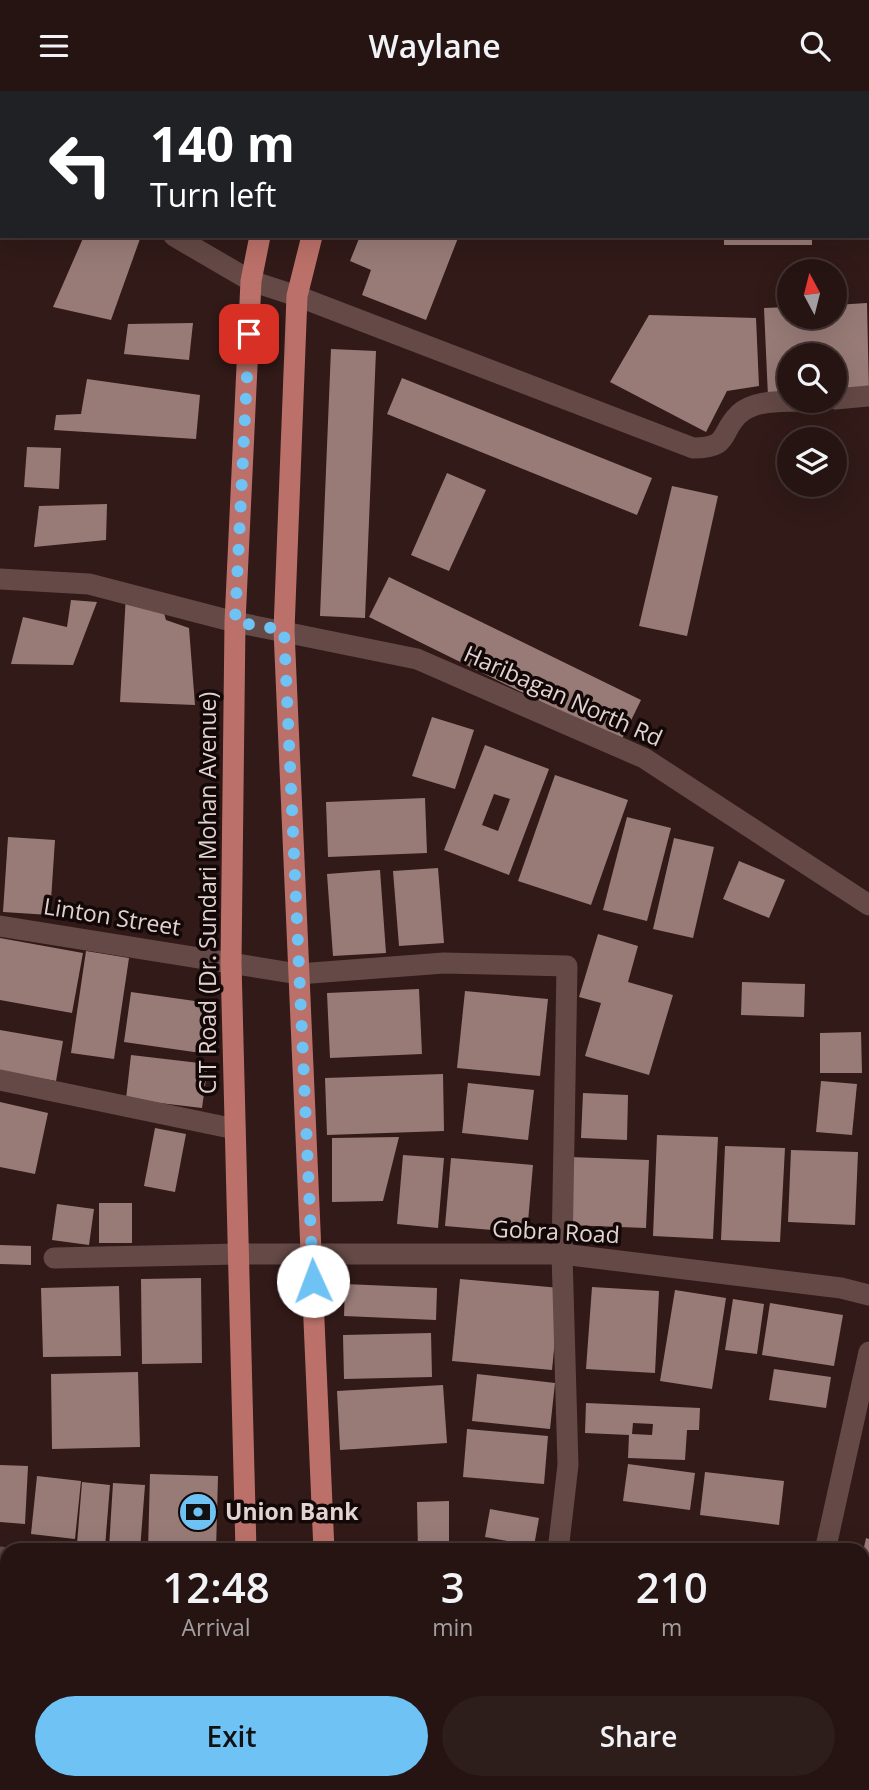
<!DOCTYPE html>
<html lang="en">
<head>
<meta charset="utf-8">
<style>
  :root { --surface:#251412; --page:#2d1d1b; --text:#f1f3f6; --muted:#a39e9f; --line:#423332; --accent:#6fc2f4 }
  body { margin:0; font-family:"Open Sans",sans-serif; background:var(--page); color:var(--text); height:100vh; display:flex; flex-direction:column; font-size:26px; white-space:nowrap }
  * { box-sizing:border-box; margin:0 }
  p { font-size:23px; color:var(--muted) }
  .icon { flex:none; width:38px; height:38px; fill:none; stroke:currentColor; stroke-width:2; stroke-linecap:round; stroke-linejoin:round }
  .map { position:relative; flex:1; overflow:hidden }
  .details { position:absolute; left:0px; top:1452px; width:870px; height:247px; display:flex; flex-direction:column; background:var(--surface); border-radius:21px 21px 0 0; box-shadow:0 7px 28px #0002,0 0 0 2px var(--line) }
  .details>* { flex:none }
  .guide { position:absolute; left:0px; top:0px; width:870px; height:147px; box-shadow:0 7px 28px #0002,0 0 0 2px var(--line); background:#202124; color:#fff; overflow:hidden }
  .needle { width:46px; rotate:353deg }
  .controls { position:absolute; left:777px; top:168px; display:grid; gap:14px }
  .controls a { display:grid; place-items:center; width:70px; height:70px; border-radius:50%; background:var(--surface); box-shadow:0 7px 28px #0002,0 0 0 2px var(--line); font-size:35px }
  .pin { position:absolute; display:grid; place-items:center; width:60px; height:60px; color:#fff; margin:-30px; border-radius:14px; box-shadow:0 4px 10px #0006 }
  .me { position:absolute; width:77px; margin:-38px; rotate:358deg; stroke-linejoin:round; filter:drop-shadow(0 0 5px #0008) }
  .turn { display:flex; align-items:center; gap:24px; height:147px; padding:0 35px; font-size:32px }
  .turn .icon { width:91px; height:91px; stroke-width:2.5 }
  .turn b { display:block; font-size:49px; line-height:60px }
  .eta { display:flex; justify-content:space-evenly; align-items:center; height:119px; text-align:center }
  .eta b { font-size:42px; font-weight:600; line-height:49px }
  .button { display:flex; gap:14px; margin-top:auto; padding:14px 35px }
  .button a { flex:1; height:80px; border-radius:42px; background:var(--accent); color:#111; font-size:28px; font-weight:600; line-height:80px; text-align:center }
  .button a+a { background:var(--page); color:var(--text) }
  header { display:flex; justify-content:space-between; align-items:center; height:91px; padding:0 35px; background:var(--surface); font-size:32px; font-weight:600 }
  .map>svg:first-child { display:block }
  .green { fill:#5d1210 }
  .building { fill:#987b77; fill-rule:evenodd }
  .lines { fill:none; stroke-linecap:round; stroke-linejoin:round }
  .minor { stroke:#644946; stroke-width:21 }
  .major { stroke:#bb7169; stroke-width:21 }
  .route { stroke:#6fc2f4; stroke-width:12; stroke-dasharray:0 21.6 }
  .labels { text-anchor:middle; stroke-width:7; stroke-linejoin:round; paint-order:stroke }
  .street-label { font-size:23px; fill:#e2d2d0; stroke:#120807 }
  .poi-label { font-size:23px; font-weight:bold; fill:#e2d2d0; stroke:#120807; text-anchor:start }
</style>
</head>
<body>
<header><svg class="icon" aria-label="menu" viewBox="0 0 24 24"><path d="M4 6h16M4 12h16M4 18h16"/></svg>Waylane<svg class="icon" aria-label="search" viewBox="0 0 24 24"><circle cx="10" cy="10" r="6"/><path d="M15 15l6 6"/></svg></header>
<div class="map">
<svg width="869" height="1699" viewBox="0 0 869 1699">
  <rect width="100%" height="100%" fill="#311a18"/>
  <polygon class="green" points="0,1468 7,1469 7,1692 228,1692 229,1699 0,1699"/>
  <g class="building">
    <polygon points="84,145 141,145 111,229 53,216"/>
    <polygon points="360,145 458,147 426,229 362,204 371,179 350,170"/>
    <polygon points="539,145 599,145 599,149 539,148"/>
    <rect x="724" y="145" width="88" height="9"/>
    <polygon points="867,212 869,302 835,304 835,264 789,264 789,306 768,306 764,217 789,216 789,226 835,226 835,214"/>
    <polygon points="649,224 756,227 759,295 727,300 706,341 610,291"/>
    <polygon points="193,232 189,269 124,263 128,233"/>
    <polygon points="331,258 376,260 365,527 320,525"/>
    <polygon points="402,287 652,387 637,424 387,323"/>
    <polygon points="87,288 200,304 196,348 54,339 56,324 81,323"/>
    <polygon points="27,356 61,357 59,398 24,396"/>
    <polygon points="447,382 486,399 449,480 411,464"/>
    <polygon points="672,395 718,405 687,545 639,535"/>
    <polygon points="107,413 106,449 34,456 39,415"/>
    <polygon points="389,486 641,609 621,650 369,526"/>
    <polygon points="126,503 161,512 166,529 189,537 195,614 120,611"/>
    <polygon points="71,509 97,511 73,574 11,573 23,526 67,536"/>
    <polygon points="432,626 474,639 455,698 412,685"/>
    <path d="M485 654 549 678 509 784 444 759ZM494 703 510 708 498 740 482 734Z"/>
    <polygon points="555,684 628,709 591,814 518,790"/>
    <polygon points="425,707 427,762 328,766 326,711"/>
    <polygon points="627,726 671,737 647,830 603,819"/>
    <polygon points="8,746 55,749 50,824 3,821"/>
    <polygon points="674,747 714,756 693,847 653,838"/>
    <polygon points="739,770 785,789 769,827 723,808"/>
    <polygon points="438,777 444,852 399,855 393,780"/>
    <polygon points="380,779 386,862 333,865 327,783"/>
    <polygon points="598,843 638,855 628,891 673,904 649,984 585,965 601,912 579,906"/>
    <polygon points="0,847 83,862 72,922 0,909"/>
    <polygon points="86,860 129,867 114,968 71,962"/>
    <polygon points="742,891 805,893 804,926 741,924"/>
    <polygon points="419,898 422,963 330,967 327,902"/>
    <polygon points="465,900 548,908 540,985 457,977"/>
    <polygon points="131,901 216,913 208,963 124,951"/>
    <polygon points="0,939 63,950 56,990 0,980"/>
    <polygon points="861,941 862,982 820,982 820,942"/>
    <polygon points="131,964 208,973 202,1017 126,1008"/>
    <polygon points="443,983 444,1040 327,1044 325,987"/>
    <polygon points="821,990 857,993 852,1044 816,1041"/>
    <polygon points="468,992 534,999 528,1049 462,1042"/>
    <polygon points="583,1002 628,1004 627,1049 581,1047"/>
    <polygon points="0,1011 48,1022 35,1083 0,1076"/>
    <polygon points="155,1037 186,1043 175,1101 144,1095"/>
    <polygon points="657,1044 718,1046 713,1148 653,1145"/>
    <polygon points="399,1046 383,1110 332,1111 332,1047"/>
    <polygon points="725,1055 785,1057 780,1151 721,1149"/>
    <polygon points="791,1059 858,1061 855,1134 788,1131"/>
    <polygon points="403,1064 444,1067 438,1137 397,1133"/>
    <polygon points="570,1066 649,1069 646,1137 567,1134"/>
    <polygon points="451,1067 533,1074 527,1142 445,1135"/>
    <rect x="99" y="1112" width="33" height="40"/>
    <polygon points="57,1113 94,1118 89,1154 52,1149"/>
    <polygon points="0,1154 31,1155 31,1174 0,1173"/>
    <polygon points="201,1187 202,1272 142,1273 141,1188"/>
    <polygon points="460,1188 560,1197 552,1279 452,1270"/>
    <polygon points="345,1193 437,1197 436,1229 344,1225"/>
    <polygon points="119,1195 121,1265 43,1266 41,1197"/>
    <polygon points="592,1196 659,1200 655,1282 586,1278"/>
    <polygon points="675,1199 726,1207 712,1298 660,1290"/>
    <polygon points="733,1208 764,1213 757,1263 725,1259"/>
    <polygon points="770,1212 843,1224 834,1275 762,1264"/>
    <polygon points="431,1242 432,1286 344,1288 343,1244"/>
    <polygon points="774,1278 831,1286 826,1317 769,1309"/>
    <polygon points="138,1281 140,1356 52,1358 51,1283"/>
    <polygon points="477,1283 555,1292 550,1338 472,1330"/>
    <polygon points="443,1294 447,1352 340,1359 337,1300"/>
    <path d="M586 1312 700 1317 699 1339H687L685 1369 628 1367 629 1344 585 1342ZM633 1332 653 1333 652 1344 632 1343Z"/>
    <polygon points="467,1338 548,1345 544,1393 463,1386"/>
    <polygon points="628,1373 695,1382 690,1419 623,1410"/>
    <polygon points="0,1374 28,1375 25,1433 0,1431"/>
    <polygon points="705,1381 784,1390 779,1434 700,1424"/>
    <polygon points="150,1383 218,1385 216,1460 148,1460"/>
    <polygon points="37,1385 81,1390 75,1448 31,1443"/>
    <polygon points="82,1391 110,1394 105,1456 77,1453"/>
    <polygon points="113,1392 145,1394 140,1459 109,1457"/>
    <polygon points="449,1410 449,1460 418,1460 417,1411"/>
    <polygon points="490,1418 539,1427 534,1455 485,1446"/>
    <polygon points="866,1447 869,1448 869,1509 863,1508 863,1461"/>
    <polygon points="469,1453 510,1458 510,1460 468,1460"/>
    <polygon points="360,1692 451,1692 450,1699 360,1699"/>
    <rect x="465" y="1692" width="57" height="7"/>
    <rect x="528" y="1692" width="59" height="7"/>
    <rect x="591" y="1692" width="58" height="7"/>
    <polygon points="664,1692 722,1695 722,1699 664,1699"/>
  </g>
  <g class="lines">
    <g class="minor">
      <polyline points="30,0 30,2"/>
      <polyline points="855,0 855,2"/>
      <polyline points="0,27 2,28"/>
      <polyline points="868,46 869,50"/>
      <polyline points="0,62 2,61"/>
      <polyline points="868,103 869,103"/>
      <path d="M174 145 251 190 297 205 693 357C731 357 719 342 739 323 755 309 779 311 799 310"/>
      <polyline points="835,308 869,305"/>
      <polyline points="0,488 89,493 235,531 417,568 644,667 869,814"/>
      <polyline points="0,835 298,883 444,872 567,875 562,1163 568,1374 558,1460"/>
      <polyline points="0,989 235,1038"/>
      <polyline points="54,1167 238,1163 562,1163 841,1197 869,1204"/>
      <polyline points="825,1460 869,1261"/>
      <polyline points="0,1466 7,1467"/>
      <polyline points="780,1699 781,1692"/>
    </g>
    <g class="major">
      <polyline points="288,2 289,0"/>
      <polyline points="347,2 347,0"/>
      <polyline points="312,145 297,205 284,539 324,1460"/>
      <polyline points="246,1460 231,872 235,531 251,190 260,145"/>
      <polyline points="252,1692 252,1699"/>
      <polyline points="321,1699 321,1692"/>
    </g>
  </g>
  <g class="lines">
    <polyline class="route" points="249,243 235,531 284,539 313,1190"/>
  </g>
  <defs>
    <symbol id="bank-disc" viewBox="-11 -11 22 22"><circle r="9.5" fill="#6fc2f4" stroke="#120807"/><path d="M-6-4H6V4H-6ZM0-2.3a2.3 2.3 0 1 0 0 4.6a2.3 2.3 0 1 0 0-4.6Z" fill="#111"/></symbol>
  </defs>
  <g fill-rule="evenodd">
    <use href="#bank-disc" x="176" y="1399" width="44" height="44"/>
  </g>
  <g class="labels">
    <g class="street-label">
      <text transform="translate(563 605) rotate(24)" y="8">Haribagan North Rd</text>
      <text transform="translate(208 802) rotate(-90)" y="8">CIT Road (Dr. Sundari Mohan Avenue)</text>
      <text transform="translate(112 826) rotate(9)" y="8">Linton Street</text>
      <text transform="translate(556 1141) rotate(3)" y="8">Gobra Road</text>
    </g>
    <g class="poi-label">
      <text x="225" y="1429">Union Bank</text>
    </g>
  </g>
</svg>
<div class="controls">
<a><svg class="needle" viewBox="-14 -14 28 28"><path d="M0-13l5 13h-10z" fill="#e53935"/><path d="M0 13l5-13h-10z" fill="#a39e9f"/></svg></a>
<a><svg class="icon" aria-label="search" viewBox="0 0 24 24"><circle cx="10" cy="10" r="6"/><path d="M15 15l6 6"/></svg></a>
<a><svg class="icon" aria-label="layers" viewBox="0 0 24 24"><path d="M12 4l9 5-9 5-9-5zM3 14l9 5 9-5"/></svg></a>
</div>
<div class="pin" style="left:249px;top:243px;background:#d93025"><svg class="icon" aria-label="arrive" viewBox="0 0 24 24"><path d="M6 21V4h12l-3 4 3 4H6"/></svg></div>
<svg class="me" style="left:313px;top:1190px" viewBox="-20 -20 40 40"><circle r="19" fill="#fff"/><path d="M0-13L10 11 0 6-10 11z" fill="#6fc2f4"/></svg>
<div class="guide">
<div class="turn"><svg class="icon" aria-label="left" viewBox="0 0 24 24"><path d="M17 20v-9H6M10 6l-5 5 5 5"/></svg><div><b>140 m</b>Turn left</div></div>
</div>
<section class="details">
<div class="eta">
<div><b>12:48</b><p>Arrival</p></div>
<div><b>3</b><p>min</p></div>
<div><b>210</b><p>m</p></div>
</div>
<div class="button"><a>Exit</a><a>Share</a></div>
</section>
</div>
</body>
</html>
